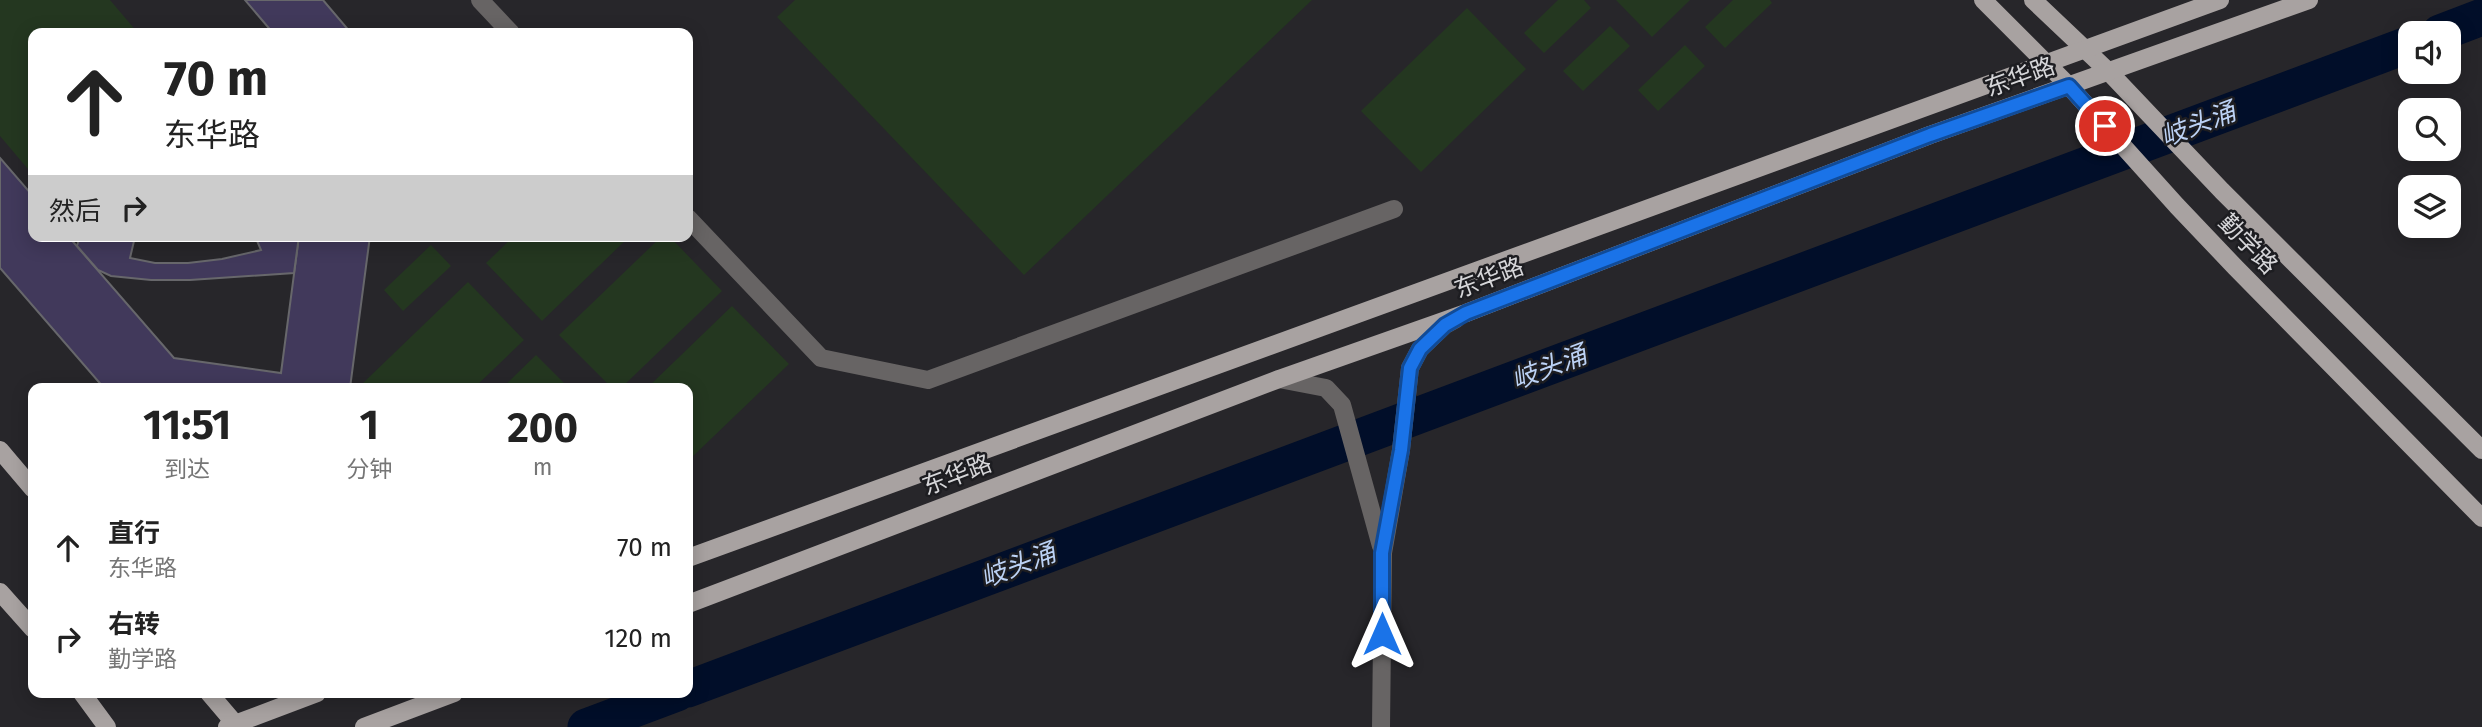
<!DOCTYPE html>
<html lang="zh">
<head>
<meta charset="utf-8">
<style>
  :root { --surface:#fff; --page:#f2f2f2; --text:#222; --muted:#767676 }
  body { margin:0; font-family:"Fira Sans","Noto Sans SC",sans-serif; background:var(--page); color:var(--text); height:100vh; display:flex; flex-direction:column; font-size:26px; white-space:nowrap }
  * { box-sizing:border-box; margin:0 }
  p { font-size:23px; color:var(--muted) }
  .icon { flex:none; width:38px; height:38px; fill:none; stroke:currentColor; stroke-width:2; stroke-linecap:round; stroke-linejoin:round }
  .map { position:relative; flex:1; overflow:hidden }
  .details { position:absolute; left:28px; top:383px; width:665px; height:315px; display:flex; flex-direction:column; background:var(--surface); border-radius:14px; box-shadow:0 4px 18px #0003 }
  .details>* { flex:none }
  .banner { position:absolute; left:28px; top:28px; width:665px; height:214px; border-radius:14px; box-shadow:0 4px 18px #0003; background:#fff; color:var(--text); overflow:hidden }
  .tools { position:absolute; left:2398px; top:21px; display:grid; gap:14px }
  .tools a { display:grid; place-items:center; width:63px; height:63px; border-radius:14px; background:var(--surface); box-shadow:0 4px 18px #0003; font-size:35px }
  .pin { position:absolute; display:grid; place-items:center; width:60px; height:60px; color:#fff; margin:-30px; border:4px solid #fff; border-radius:50%; box-shadow:0 2px 7px #0007 }
  .me { position:absolute; width:77px; margin:-38px; rotate:0deg; stroke-linejoin:round; filter:drop-shadow(0 0 5px #0008) }
  .turn { display:flex; align-items:center; gap:24px; height:147px; padding:0 21px; font-size:32px }
  .turn .icon { width:91px; height:91px; stroke-width:2.5 }
  .turn b { display:block; font-size:49px; line-height:60px }
  .then { display:flex; align-items:center; height:66px; padding:0 21px; background:#0003; gap:14px; font-size:26px }
  .eta { display:flex; justify-content:space-evenly; align-items:center; height:119px; text-align:center }
  .eta b { font-size:42px; font-weight:700; line-height:49px }
  ul { padding:0; list-style:none }
  li { display:flex; align-items:center; gap:21px; height:91px; padding:0 21px }
  li div { flex:1 }
  li b { display:block; font-size:26px }
  li em { font-style:normal }
  .map>svg:first-child { display:block }
  .green { fill:#243720 }
  .lines { fill:none; stroke-linecap:round; stroke-linejoin:round }
  .canal { stroke:#010e29; stroke-width:37 }
  .building { fill:#41395b; stroke:#67676b; stroke-width:2 }
  .minor { stroke:#676464; stroke-width:18 }
  .major { stroke:#a8a2a1; stroke-width:18 }
  .route-casing { stroke:#114b97; stroke-width:18 }
  .route { stroke:#1a73e8; stroke-width:12 }
  .labels { text-anchor:middle; stroke-width:5; stroke-linejoin:round; paint-order:stroke }
  .street-label { font-size:24px; fill:#d6d6d9; stroke:#1d1d21 }
  .water-label { font-size:26px; font-style:italic; fill:#bcd2f5; stroke:#1d1d21 }
</style>
</head>
<body>
<div class="map">
<svg width="2482" height="727" viewBox="0 0 2482 727">
  <rect width="100%" height="100%" fill="#27262a"/>
  <g class="green">
    <polygon points="0,0 110,0 138,33 33,33 33,175 0,136"/>
    <polygon points="795,0 1312,0 1024,275 777,17"/>
    <polygon points="1558,0 1584,0 1591,8 1544,53 1524,33"/>
    <polygon points="1616,0 1690,0 1652,37"/>
    <polygon points="1733,0 1770,0 1772,3 1725,48 1705,27"/>
    <polygon points="1467,8 1526,69 1421,172 1361,111"/>
    <polygon points="1610,26 1630,46 1583,91 1563,71"/>
    <polygon points="1685,45 1705,66 1658,111 1638,90"/>
    <polygon points="514,236 630,236 542,321 486,263"/>
    <polygon points="662,236 669,236 722,291 621,388 612,388 559,335"/>
    <polygon points="431,245 451,266 403,311 384,290"/>
    <polygon points="468,282 524,340 474,388 366,388 362,384"/>
    <polygon points="732,306 789,364 688,461 688,388 647,388"/>
    <polygon points="536,355 569,388 502,388"/>
  </g>
  <g class="lines">
    <g class="canal">
      <polyline points="2440,33 2482,17"/>
      <polyline points="688,689 2410,44"/>
      <polyline points="586,727 677,693"/>
    </g>
  </g>
  <g class="building">
    <polygon points="245,0 323,0 351,33 273,33"/>
    <polygon points="0,158 33,196 33,236 68,236 174,358 281,373 299,236 370,236 350,388 104,388 0,268"/>
    <polygon points="80,236 111,236 134,241 130,258 155,263 188,263 222,259 261,250 255,236 299,236 294,273 190,280 151,280 111,276 98,270 77,246"/>
  </g>
  <g class="lines">
    <g class="minor">
      <polyline points="480,0 511,33"/>
      <polyline points="688,218 821,358 928,380 1394,209"/>
      <polyline points="1279,379 1326,388 1342,405 1381,546"/>
      <polyline points="1381,727 1383,553 1401,450 1410,368 1420,349 1445,325 1456,319"/>
    </g>
    <g class="major">
      <polyline points="1983,0 2069,86 2177,206 2235,267 2482,518"/>
      <polyline points="2033,0 2109,72 2222,191 2482,450"/>
      <polyline points="0,450 33,489"/>
      <polyline points="688,558 2220,0"/>
      <polyline points="0,592 33,629"/>
      <polyline points="688,604 1279,379 1466,313 1930,135 2309,0"/>
      <polyline points="82,693 107,727"/>
      <polyline points="209,693 238,727"/>
      <polyline points="227,727 317,693"/>
      <polyline points="364,727 454,693"/>
    </g>
  </g>
  <g class="lines">
    <defs>
      <polyline id="route" points="1382,634 1382,553 1401,450 1410,368 1420,349 1445,325 1466,313 1930,135 2069,86 2105,126"/>
    </defs>
    <use href="#route" class="route-casing"/>
    <use href="#route" class="route"/>
  </g>
  <g class="labels">
    <g class="street-label">
      <text transform="translate(2020 77) rotate(-20)" y="8">东华路</text>
      <text transform="translate(2248 244) rotate(46)" y="8">勤学路</text>
      <text transform="translate(1489 278) rotate(-21)" y="8">东华路</text>
      <text transform="translate(957 475) rotate(-21)" y="8">东华路</text>
    </g>
    <g class="water-label">
      <text transform="translate(2198 124) rotate(-21)" y="9">岐头涌</text>
      <text transform="translate(1549 367) rotate(-21)" y="9">岐头涌</text>
      <text transform="translate(1018 565) rotate(-21)" y="9">岐头涌</text>
    </g>
  </g>
</svg>
<div class="tools">
<a><svg class="icon" aria-label="sound" viewBox="0 0 24 24"><path d="M4 9h4l5-4v14l-5-4H4zM17 9q2 3 0 6"/></svg></a>
<a><svg class="icon" aria-label="search" viewBox="0 0 24 24"><circle cx="10" cy="10" r="6"/><path d="M15 15l6 6"/></svg></a>
<a><svg class="icon" aria-label="layers" viewBox="0 0 24 24"><path d="M12 4l9 5-9 5-9-5zM3 14l9 5 9-5"/></svg></a>
</div>
<div class="pin" style="left:2105px;top:126px;background:#d93025"><svg class="icon" aria-label="arrive" viewBox="0 0 24 24"><path d="M6 21V4h12l-3 4 3 4H6"/></svg></div>
<svg class="me" style="left:1382px;top:634px" viewBox="-20 -20 40 40"><path d="M0-17L14 15 0 8-14 15z" fill="#1a73e8" stroke="#fff" stroke-width="4"/></svg>
<div class="banner">
<div class="turn"><svg class="icon" aria-label="ahead" viewBox="0 0 24 24"><path d="M12 20V5M6 11l6-6 6 6"/></svg><div><b>70 m</b>东华路</div></div>
<div class="then">然后<svg class="icon" aria-label="right" viewBox="0 0 24 24"><path d="M7 20v-9h11M14 6l5 5-5 5"/></svg></div>
</div>
<section class="details">
<div class="eta">
<div><b>11:51</b><p>到达</p></div>
<div><b>1</b><p>分钟</p></div>
<div><b>200</b><p>m</p></div>
</div>
<ul>
<li><svg class="icon" aria-label="ahead" viewBox="0 0 24 24"><path d="M12 20V5M6 11l6-6 6 6"/></svg><div><b>直行</b><p>东华路</p></div><em>70 m</em></li>
<li><svg class="icon" aria-label="right" viewBox="0 0 24 24"><path d="M7 20v-9h11M14 6l5 5-5 5"/></svg><div><b>右转</b><p>勤学路</p></div><em>120 m</em></li>
</ul>
</section>
</div>
</body>
</html>
